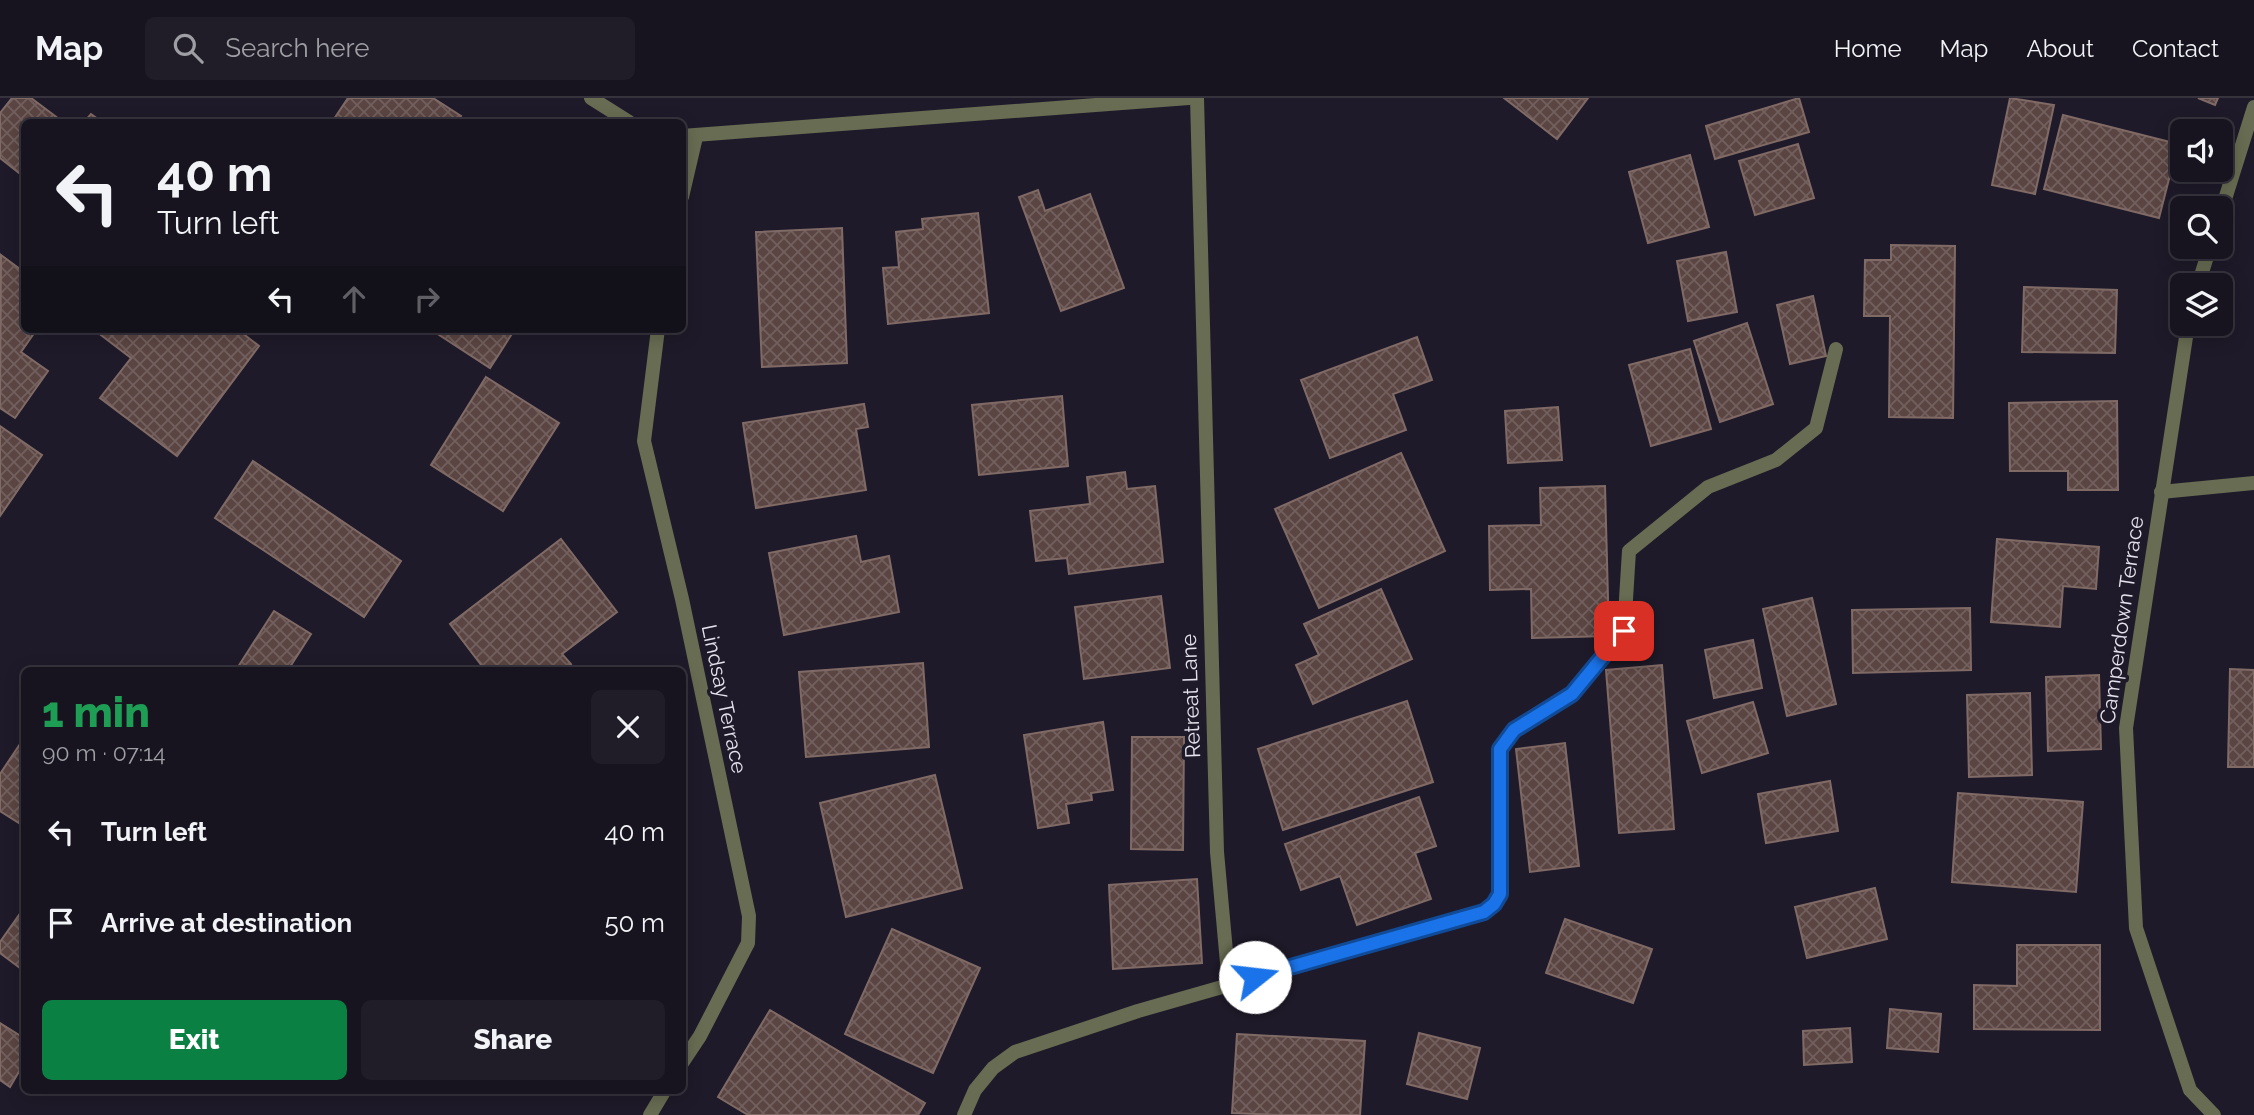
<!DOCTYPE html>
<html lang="en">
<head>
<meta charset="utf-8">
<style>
  :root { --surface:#17141f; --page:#201d28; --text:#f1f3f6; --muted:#9e9ea4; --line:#36333d; --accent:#0b8043 }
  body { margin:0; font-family:Raleway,sans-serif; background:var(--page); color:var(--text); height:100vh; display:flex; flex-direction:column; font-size:26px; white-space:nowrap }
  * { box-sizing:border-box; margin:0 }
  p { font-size:23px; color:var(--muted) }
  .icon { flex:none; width:38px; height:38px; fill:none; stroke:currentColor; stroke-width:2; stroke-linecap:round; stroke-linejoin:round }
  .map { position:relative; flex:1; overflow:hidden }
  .side { position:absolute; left:21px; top:569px; width:665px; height:427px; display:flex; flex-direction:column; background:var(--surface); border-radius:10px; box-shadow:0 4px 18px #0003,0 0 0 2px var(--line) }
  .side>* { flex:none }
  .top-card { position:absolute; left:21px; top:21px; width:665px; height:214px; border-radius:10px; box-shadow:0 4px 18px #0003,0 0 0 2px var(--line); background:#17141f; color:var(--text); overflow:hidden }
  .tools { position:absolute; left:2170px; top:21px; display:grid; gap:14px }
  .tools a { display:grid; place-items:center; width:63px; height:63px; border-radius:10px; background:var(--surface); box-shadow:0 4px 18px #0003,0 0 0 2px var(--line); font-size:35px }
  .pin { position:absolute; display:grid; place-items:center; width:60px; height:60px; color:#fff; margin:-30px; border-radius:14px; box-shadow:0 4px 10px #0006 }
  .me { position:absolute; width:77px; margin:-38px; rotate:74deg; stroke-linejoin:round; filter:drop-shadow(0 0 5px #0008) }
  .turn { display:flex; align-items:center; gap:24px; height:147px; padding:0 21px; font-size:32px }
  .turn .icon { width:91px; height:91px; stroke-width:2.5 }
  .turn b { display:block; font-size:49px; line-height:60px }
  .lanes { display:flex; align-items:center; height:66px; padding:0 21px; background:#0003; justify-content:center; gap:35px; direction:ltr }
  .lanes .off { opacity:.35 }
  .round { display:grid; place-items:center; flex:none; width:74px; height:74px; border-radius:10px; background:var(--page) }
  .overview { display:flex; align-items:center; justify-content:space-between; height:119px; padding:0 21px }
  h1 { font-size:42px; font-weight:800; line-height:52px; color:#1e9e55 }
  .primary-button { display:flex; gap:14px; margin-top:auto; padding:14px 21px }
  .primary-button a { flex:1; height:80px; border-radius:10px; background:var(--accent); color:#fff; font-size:28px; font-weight:800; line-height:80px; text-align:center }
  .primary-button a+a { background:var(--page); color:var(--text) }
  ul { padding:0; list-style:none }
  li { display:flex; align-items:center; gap:21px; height:91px; padding:0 21px }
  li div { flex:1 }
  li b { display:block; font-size:26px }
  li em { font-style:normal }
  header { display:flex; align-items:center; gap:42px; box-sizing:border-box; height:98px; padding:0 35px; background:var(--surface); border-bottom:2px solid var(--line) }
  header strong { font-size:33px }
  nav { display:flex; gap:38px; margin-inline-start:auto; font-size:24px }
  .search { width:490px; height:63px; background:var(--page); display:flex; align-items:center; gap:18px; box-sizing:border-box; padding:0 24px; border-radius:10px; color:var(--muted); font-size:26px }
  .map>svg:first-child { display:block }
  .building { fill:url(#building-cross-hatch); stroke:#806a66; stroke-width:2 }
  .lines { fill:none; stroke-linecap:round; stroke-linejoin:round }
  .minor { stroke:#686c52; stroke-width:14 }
  .route-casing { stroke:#114b97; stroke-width:18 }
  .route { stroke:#1a73e8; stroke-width:12 }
  .labels { text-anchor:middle; stroke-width:7; stroke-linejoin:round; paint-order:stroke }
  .street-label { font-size:21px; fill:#e5e2ed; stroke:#1f1a29 }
</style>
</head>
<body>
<header>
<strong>Map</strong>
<div class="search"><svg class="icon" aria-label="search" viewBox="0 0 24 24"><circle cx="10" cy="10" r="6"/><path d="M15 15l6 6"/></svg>Search here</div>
<nav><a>Home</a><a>Map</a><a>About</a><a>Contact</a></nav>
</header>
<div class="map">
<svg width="2254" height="1017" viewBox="0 0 2254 1017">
  <defs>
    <pattern id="building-cross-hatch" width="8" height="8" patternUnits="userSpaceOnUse" patternTransform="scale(1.75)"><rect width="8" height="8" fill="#5b4542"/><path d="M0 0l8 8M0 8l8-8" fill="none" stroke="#72605e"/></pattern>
  </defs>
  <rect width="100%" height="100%" fill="#1f1a29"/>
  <g class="building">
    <polygon points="12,0 31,0 63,24 24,24 24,79 0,60 0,15"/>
    <polygon points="348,0 433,0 461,18 456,24 332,24"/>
    <polygon points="1504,0 1588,0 1557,41"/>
    <polygon points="1799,0 1809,34 1715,61 1706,28"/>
    <polygon points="2010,0 2054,7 2035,96 1992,87"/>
    <polygon points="2198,0 2218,0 2215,7"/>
    <polygon points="91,16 102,24 84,24"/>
    <polygon points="2063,17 2178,46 2159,120 2044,91"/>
    <polygon points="1798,46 1814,100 1755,117 1739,63"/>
    <polygon points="1690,57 1709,129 1648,145 1629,74"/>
    <polygon points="1038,92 1045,113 1090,96 1124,190 1061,213 1019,99"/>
    <polygon points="978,115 989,215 888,226 883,170 899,169 896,134 923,131 922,121"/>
    <polygon points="842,130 847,265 762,269 756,134"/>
    <polygon points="1891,147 1955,148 1953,320 1889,319 1890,218 1864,218 1865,162 1891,162"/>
    <polygon points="1726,154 1737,214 1688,223 1677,163"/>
    <polygon points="1,157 24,174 24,231 37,231 21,254 48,273 15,320 0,310"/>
    <polygon points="2024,189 2117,192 2115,255 2022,254"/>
    <polygon points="1813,198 1826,258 1790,266 1777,207"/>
    <polygon points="1747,225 1773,306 1720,324 1694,243"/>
    <polygon points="93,231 237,231 259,248 177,358 100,300 131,260"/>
    <polygon points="430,231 515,231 490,270"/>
    <polygon points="1417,239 1432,282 1393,296 1406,332 1330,360 1301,282"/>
    <polygon points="1690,251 1711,331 1651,348 1629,267"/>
    <polygon points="486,279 559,325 503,413 431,367"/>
    <polygon points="1062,298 1068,368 979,377 972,307"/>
    <polygon points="2117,303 2118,392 2068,392 2068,373 2010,373 2009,305"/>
    <polygon points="864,306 868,329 856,331 866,392 756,410 743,325"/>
    <polygon points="1558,309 1562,362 1508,365 1505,313"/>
    <polygon points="0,328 42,357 0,418"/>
    <polygon points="1401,355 1445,453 1319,510 1275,411"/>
    <polygon points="253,363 401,463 364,519 215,420"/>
    <polygon points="1125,374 1127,391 1155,388 1163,464 1069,476 1067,460 1036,463 1030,413 1090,406 1087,379"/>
    <polygon points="1605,388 1609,538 1532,540 1531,491 1490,492 1489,428 1541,427 1540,390"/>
    <polygon points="856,438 861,464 889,458 899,514 784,537 769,455"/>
    <polygon points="561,441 617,514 562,556 571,566 563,572 485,572 450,526"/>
    <polygon points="1997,441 2099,449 2096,491 2063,488 2060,529 1991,524"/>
    <polygon points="1381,491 1412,561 1313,606 1296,567 1319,557 1304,526"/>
    <polygon points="1161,498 1170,570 1084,581 1075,509"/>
    <polygon points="1812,500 1836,606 1787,618 1763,511"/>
    <polygon points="1970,510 1971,572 1853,575 1852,512"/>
    <polygon points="274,513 311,536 288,572 236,572"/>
    <polygon points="1753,542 1762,590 1714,600 1705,552"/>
    <polygon points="923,565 929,649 806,659 799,574"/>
    <polygon points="1662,567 1674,731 1619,735 1606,572"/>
    <polygon points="2230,571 2254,572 2254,669 2228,669"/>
    <polygon points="2099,577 2101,651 2048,653 2046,579"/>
    <polygon points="2030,595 2032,677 1969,679 1967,597"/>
    <polygon points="1407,603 1433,684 1283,732 1258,651"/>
    <polygon points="1753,604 1768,655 1702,675 1687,623"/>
    <polygon points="1103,624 1113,692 1091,695 1092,702 1066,706 1069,725 1038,730 1024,637"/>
    <polygon points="1132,639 1184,639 1183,752 1131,751"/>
    <polygon points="24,640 24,716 19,725 0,713 0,676"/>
    <polygon points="1565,645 1579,768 1530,774 1516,651"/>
    <polygon points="935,677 962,790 846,819 820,705"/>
    <polygon points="1830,683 1838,733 1766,745 1758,696"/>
    <polygon points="1958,695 2083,704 2076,794 1952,784"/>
    <polygon points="1419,699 1436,748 1415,755 1431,801 1357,827 1340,778 1301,792 1285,746"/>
    <polygon points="1197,781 1202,865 1113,871 1109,787"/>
    <polygon points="1875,790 1887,841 1807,860 1795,809"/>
    <polygon points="24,810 24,873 0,855 0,844"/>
    <polygon points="1565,821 1652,851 1633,905 1546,875"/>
    <polygon points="892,831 980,870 933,975 845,936"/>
    <polygon points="2017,847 2100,847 2100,932 1974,931 1974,887 2017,888"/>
    <polygon points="1890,911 1941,916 1938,954 1887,950"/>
    <polygon points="770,912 925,1005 918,1017 748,1017 718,999"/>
    <polygon points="0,925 24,940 24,965 10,989 0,982"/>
    <polygon points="1850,930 1852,964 1804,967 1803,933"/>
    <polygon points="1419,935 1480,950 1467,1001 1407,986"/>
    <polygon points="1237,936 1365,943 1360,1017 1278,1017 1232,1015"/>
  </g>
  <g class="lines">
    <g class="minor">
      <polyline points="591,0 629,24"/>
      <polyline points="1197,0 1217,754 1229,887"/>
      <polyline points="682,38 1189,0"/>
      <polyline points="682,99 696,39"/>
      <polyline points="2221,114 2254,9"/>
      <polyline points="2198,187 2210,149"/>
      <polyline points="2188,226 2126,630 2136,830 2190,992 2214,1017"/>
      <polyline points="658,231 644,343 682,501 749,818 748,845 700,938 682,965"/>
      <polyline points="2161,394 2254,385"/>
      <polyline points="650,1017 665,992"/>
      <polyline points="964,1017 975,992 993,970 1015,954 1138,913 1484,814 1494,806 1500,796 1500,651 1514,632 1572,596 1624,533 1629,453 1708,389 1776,362 1816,330 1836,251"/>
    </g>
  </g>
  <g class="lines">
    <defs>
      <polyline id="route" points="1255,879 1484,814 1494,806 1500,796 1500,651 1514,632 1572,596 1624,533"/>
    </defs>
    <use href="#route" class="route-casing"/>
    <use href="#route" class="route"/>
  </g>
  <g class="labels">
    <g class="street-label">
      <text transform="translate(2122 522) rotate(-82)" y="7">Camperdown Terrace</text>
      <text transform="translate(1191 598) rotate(-92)" y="7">Retreat Lane</text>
      <text transform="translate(724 601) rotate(78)" y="7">Lindsay Terrace</text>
    </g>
  </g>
</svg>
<div class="tools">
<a><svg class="icon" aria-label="sound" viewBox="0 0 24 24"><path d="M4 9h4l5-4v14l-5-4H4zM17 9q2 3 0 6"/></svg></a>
<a><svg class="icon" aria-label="search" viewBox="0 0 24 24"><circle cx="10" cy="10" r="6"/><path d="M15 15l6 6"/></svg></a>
<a><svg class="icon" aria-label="layers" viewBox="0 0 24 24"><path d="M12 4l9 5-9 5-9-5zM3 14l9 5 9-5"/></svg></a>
</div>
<div class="pin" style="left:1624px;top:533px;background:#d93025"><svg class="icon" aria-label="arrive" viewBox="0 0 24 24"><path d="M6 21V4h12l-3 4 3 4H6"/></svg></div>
<svg class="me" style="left:1255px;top:879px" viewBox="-20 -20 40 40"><circle r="19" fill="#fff"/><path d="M0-13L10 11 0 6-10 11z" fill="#1a73e8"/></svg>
<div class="top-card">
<div class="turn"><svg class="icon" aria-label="left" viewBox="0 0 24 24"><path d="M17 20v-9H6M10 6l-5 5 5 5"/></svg><div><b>40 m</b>Turn left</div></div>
<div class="lanes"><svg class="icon" aria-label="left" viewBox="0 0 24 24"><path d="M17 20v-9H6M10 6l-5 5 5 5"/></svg><svg class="icon off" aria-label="ahead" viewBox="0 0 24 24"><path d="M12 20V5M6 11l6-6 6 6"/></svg><svg class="icon off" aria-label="right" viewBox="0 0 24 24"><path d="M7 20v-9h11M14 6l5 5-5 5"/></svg></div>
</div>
<section class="side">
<div class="overview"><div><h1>1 min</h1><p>90 m · 07:14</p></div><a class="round"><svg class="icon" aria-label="close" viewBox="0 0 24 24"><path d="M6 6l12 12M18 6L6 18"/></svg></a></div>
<ul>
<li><svg class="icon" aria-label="left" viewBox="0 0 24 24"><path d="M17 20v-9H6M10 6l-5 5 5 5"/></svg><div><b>Turn left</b></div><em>40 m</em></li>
<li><svg class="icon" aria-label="arrive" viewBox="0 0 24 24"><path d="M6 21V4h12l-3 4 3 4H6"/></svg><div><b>Arrive at destination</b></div><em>50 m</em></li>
</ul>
<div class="primary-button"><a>Exit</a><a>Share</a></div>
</section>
</div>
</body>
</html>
